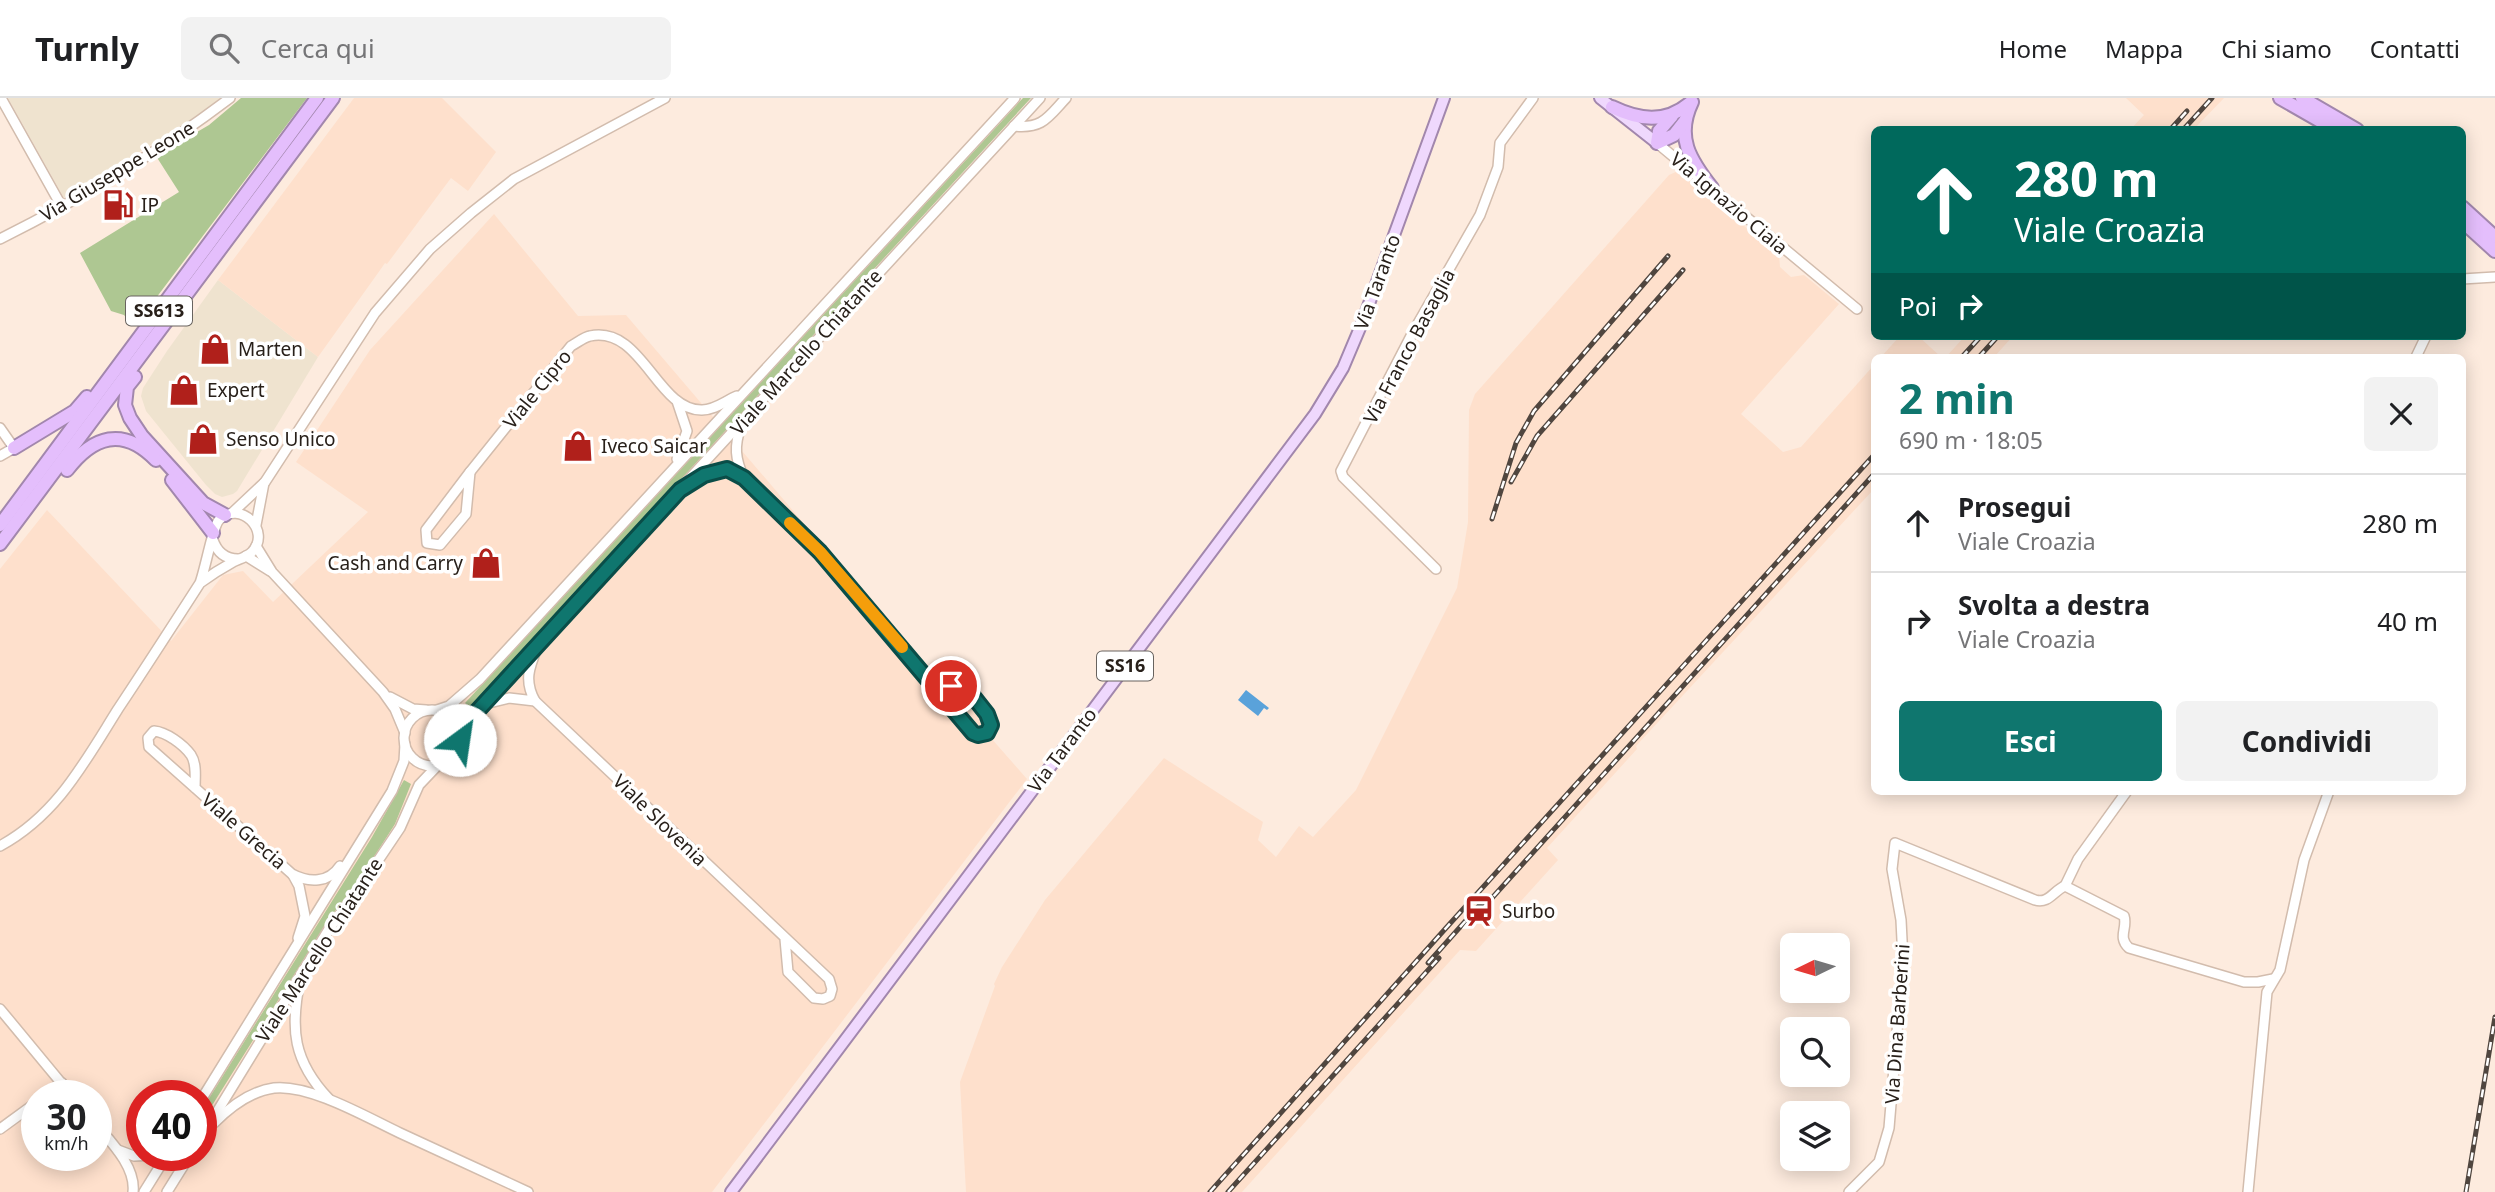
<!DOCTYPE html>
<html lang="it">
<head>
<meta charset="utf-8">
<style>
  :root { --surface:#fff; --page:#f2f2f2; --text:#202124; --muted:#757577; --line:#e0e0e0; --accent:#0f766e }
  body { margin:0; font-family:"Noto Sans",sans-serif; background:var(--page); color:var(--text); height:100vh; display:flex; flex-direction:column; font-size:26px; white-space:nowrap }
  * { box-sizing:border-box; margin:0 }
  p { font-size:23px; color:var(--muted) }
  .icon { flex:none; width:38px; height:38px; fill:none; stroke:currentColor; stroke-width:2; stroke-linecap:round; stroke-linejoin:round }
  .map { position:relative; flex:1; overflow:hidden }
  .drawer { position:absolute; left:1871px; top:256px; width:595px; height:441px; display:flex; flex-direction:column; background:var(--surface); border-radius:10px; box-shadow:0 4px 18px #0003 }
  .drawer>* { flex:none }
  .banner { position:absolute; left:1871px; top:28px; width:595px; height:214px; border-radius:10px; box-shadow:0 4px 18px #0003; background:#00695c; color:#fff; overflow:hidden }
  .needle { width:46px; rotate:265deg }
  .controls { position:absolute; left:1780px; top:835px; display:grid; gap:14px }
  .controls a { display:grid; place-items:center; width:70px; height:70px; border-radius:10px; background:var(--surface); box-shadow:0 4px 18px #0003; font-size:35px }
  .speed { position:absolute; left:21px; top:982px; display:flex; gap:14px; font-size:35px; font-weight:700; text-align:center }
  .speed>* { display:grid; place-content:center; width:91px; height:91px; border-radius:50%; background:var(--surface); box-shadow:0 4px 18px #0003; line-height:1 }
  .speed small { font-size:18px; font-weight:400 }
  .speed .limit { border:10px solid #d22; background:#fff; color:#111 }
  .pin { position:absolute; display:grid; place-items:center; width:60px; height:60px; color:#fff; margin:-30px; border:4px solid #fff; border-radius:50%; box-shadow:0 2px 7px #0007 }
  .me { position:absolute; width:77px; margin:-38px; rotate:31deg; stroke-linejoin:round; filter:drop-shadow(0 0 5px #0008) }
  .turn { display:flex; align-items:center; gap:24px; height:147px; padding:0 28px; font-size:32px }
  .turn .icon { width:91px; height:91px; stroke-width:2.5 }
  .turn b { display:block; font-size:49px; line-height:60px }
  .then { display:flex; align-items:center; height:66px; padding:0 28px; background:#0003; gap:14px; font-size:26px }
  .round { display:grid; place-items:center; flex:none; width:74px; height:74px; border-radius:10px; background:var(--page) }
  .head { display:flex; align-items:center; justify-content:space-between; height:119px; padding:0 28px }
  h1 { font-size:42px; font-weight:700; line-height:52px; color:var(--accent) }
  .button { display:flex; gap:14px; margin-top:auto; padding:14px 28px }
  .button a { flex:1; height:80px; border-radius:10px; background:var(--accent); color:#fff; font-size:28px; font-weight:700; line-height:80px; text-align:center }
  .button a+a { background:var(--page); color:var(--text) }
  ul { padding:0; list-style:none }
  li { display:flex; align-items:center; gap:21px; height:98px; padding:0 28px; border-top:2px solid var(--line) }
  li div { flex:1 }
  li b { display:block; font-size:26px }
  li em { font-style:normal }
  header { display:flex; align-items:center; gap:42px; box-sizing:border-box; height:98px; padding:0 35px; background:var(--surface); border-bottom:2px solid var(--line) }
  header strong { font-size:33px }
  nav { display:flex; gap:38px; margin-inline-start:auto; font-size:24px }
  .search { width:490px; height:63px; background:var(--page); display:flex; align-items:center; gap:18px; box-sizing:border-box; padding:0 24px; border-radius:10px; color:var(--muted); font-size:26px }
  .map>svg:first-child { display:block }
  .commercial { fill:#efe3cf }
  .built { fill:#fee0cc; fill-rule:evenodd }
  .green { fill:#aec792 }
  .water { fill:#5aa2da }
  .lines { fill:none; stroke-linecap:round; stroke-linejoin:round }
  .minor-casing { stroke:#d2bcad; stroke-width:12 }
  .major-casing { stroke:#a287ad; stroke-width:14 }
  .highway-casing { stroke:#a287ad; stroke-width:16 }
  .minor { stroke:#fff; stroke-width:9 }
  .major { stroke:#efd8fd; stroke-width:10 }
  .highway { stroke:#e4befc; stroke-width:12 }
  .rail-casing { stroke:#50463f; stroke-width:5 }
  .rail { stroke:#fff; stroke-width:2.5; stroke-dasharray:8; stroke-linecap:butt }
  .route-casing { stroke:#0a4d48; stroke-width:18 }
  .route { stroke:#0f766e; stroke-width:12 }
  .slow { stroke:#f59e0b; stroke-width:12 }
  .labels { text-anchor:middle; stroke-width:7; stroke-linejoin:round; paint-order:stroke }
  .shield { fill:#fff; stroke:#68635f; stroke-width:2 }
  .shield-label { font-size:18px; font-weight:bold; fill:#28201a }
  .street-label { font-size:19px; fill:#28201a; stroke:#fff }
  .poi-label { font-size:19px; fill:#28201a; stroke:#fff; text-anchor:start }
</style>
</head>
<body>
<header>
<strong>Turnly</strong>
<div class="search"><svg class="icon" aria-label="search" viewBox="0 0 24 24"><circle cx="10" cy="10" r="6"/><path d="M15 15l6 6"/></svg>Cerca qui</div>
<nav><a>Home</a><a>Mappa</a><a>Chi siamo</a><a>Contatti</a></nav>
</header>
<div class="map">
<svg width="2495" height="1094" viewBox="0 0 2495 1094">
  <rect width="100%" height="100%" fill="#fdebde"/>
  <g class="commercial">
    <polygon points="8,0 222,0 190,23 64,100"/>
    <polygon points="218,182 318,259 237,393 233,396 222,399 215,396 206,387 146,313 141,298 143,290 167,253"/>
  </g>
  <g class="built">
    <polygon points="354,0 442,0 496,54 468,93 451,80 387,166 385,165 378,175 318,259 218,182"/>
    <polygon points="2126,0 2224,0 2194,31 2130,32 2144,17"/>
    <polygon points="1678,73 1779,157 1780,169 1791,179 1804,177 1839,206 1741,316 1783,354 1801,349 1874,267 1874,391 1636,648 1637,651 1547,750 1558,762 1549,772 1476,853 1460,852 1242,1094 966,1094 960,984 995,888 994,886 1002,869 1045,802 1164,660 1263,724 1258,742 1276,759 1299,728 1313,739 1356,692 1457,490 1468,424 1469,312 1475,296 1669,77"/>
    <path d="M494 116 578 218 626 217 935 579 970 586 998 620 991 640 1027 681 712 1094H0V471L47 412 171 543 223 477 243 473 273 504 368 414 296 364 370 252ZM37 998H96V1057H37ZM142 998H201V1057H142Z"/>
    <polygon points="1900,238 1918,238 1941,259 1881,259"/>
    <polygon points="1965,238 2013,238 1994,259 1946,259"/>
  </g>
  <g class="green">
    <polygon points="241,0 307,0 156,200 132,227 124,217 111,213 80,155 179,94 156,58 209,27"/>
    <polygon points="1023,0 1031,0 471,610 465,605"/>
    <polygon points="404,682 411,686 395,726 356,787 331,818 201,1025 201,1013 372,739"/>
  </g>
  <polygon class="water" points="1246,592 1269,610 1267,612 1264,610 1258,618 1238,602"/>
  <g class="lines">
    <defs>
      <g id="minor">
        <polyline points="1,0 62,109"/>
        <path d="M1014 28C1043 31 1048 19 1066 0"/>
        <polyline points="1657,45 1857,211"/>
        <path d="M0 141C80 101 159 54 230 0"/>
        <polyline points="2462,181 2495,179"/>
        <polyline points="2416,259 2426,238"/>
        <path d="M741 328C734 348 735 361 744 380"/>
        <polyline points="0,330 14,350 0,358"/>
        <polyline points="677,361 687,333 677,303"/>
        <path d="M470 374 571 248C577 245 584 239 590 238 642 227 657 313 702 312 715 312 725 303 737 298"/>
        <polygon points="470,374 466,416 440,447 427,445 426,432"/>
        <path d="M690 386 714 373 727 371 744 380 820 454 973 635 978 637 987 635C993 621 979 598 966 591 957 587 942 586 932 585"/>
        <polyline points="232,415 265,384 375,215 430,151 471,115 514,81 665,0"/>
        <polyline points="256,427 264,385"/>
        <path d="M213 442C217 454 225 461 238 461"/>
        <polyline points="256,448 272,474 383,594 395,611 405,635"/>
        <polyline points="246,458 270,473"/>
        <polyline points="1436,471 1343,379 1341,373 1412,236 1480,117 1498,69 1500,45 1533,0"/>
        <polyline points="390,599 413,611 426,612"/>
        <polyline points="535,603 829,881 832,891 830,898 823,901 814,900 788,874 785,841"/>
        <path d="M485 606 509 600 535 603C524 583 529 570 537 550"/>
        <polyline points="437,612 449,608 480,581 1015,0"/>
        <circle cx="432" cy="640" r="28"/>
        <polyline points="459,633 539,544 1040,0"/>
        <path d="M195 690C195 680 197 666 191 657 183 646 166 634 154 633L148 640 149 649 292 776C309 785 329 785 340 768"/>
        <path d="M0 748C57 717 84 665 118 611 146 569 173 527 200 485 205 472 213 428 219 422 240 401 272 433 252 454 247 459 239 461 233 464 222 470 211 477 200 485"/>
        <polyline points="293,777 299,788 305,818 298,840"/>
        <polyline points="2065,788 2078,761 2127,693"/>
        <path d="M300 882C290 931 293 963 329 1001"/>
        <polyline points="0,911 72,998"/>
        <polyline points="45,998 62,985"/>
        <polyline points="201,1002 392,693 404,663 405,646"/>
        <path d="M214 1025C230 1009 251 993 274 990 310 986 368 1020 400 1035 443 1055 485 1074 528 1094"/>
        <path d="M96 1026C111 1044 136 1069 133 1094"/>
        <polyline points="0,1031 37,1004"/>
        <polyline points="201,1040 329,831 359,791 400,730 419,687 438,667"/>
        <polyline points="118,1052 134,1058 154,1057"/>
        <polyline points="144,1094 167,1057"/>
        <polyline points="167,1094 190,1057"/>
        <path d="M1849 1094 1879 1064 1889 1030 1903 862 1901 822 1892 771 1895 745 2035 802C2049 806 2053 793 2065 788L2124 818C2128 830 2117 839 2129 850L2244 884H2258L2273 881"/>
        <polyline points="2248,1094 2267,894 2280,872 2304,762 2329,693"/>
      </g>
      <g id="major">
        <polyline points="1600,0 1657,45"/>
        <polyline points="731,1094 1315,316 1343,270 1362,225 1444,0"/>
      </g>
      <g id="highway">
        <polyline points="2280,0 2336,32"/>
        <polyline points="2302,0 2357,32"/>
        <path d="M1692 4C1675 39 1690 62 1712 90"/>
        <path d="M1612 9C1639 22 1665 26 1690 5"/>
        <polyline points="1672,18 1659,33 1657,45 1674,37 1685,23"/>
        <polyline points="2462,109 2495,139"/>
        <polyline points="2462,123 2495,153"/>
        <polyline points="135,279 127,289 125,307 130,320 142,338 203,405 225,417"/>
        <polyline points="14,350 75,313 87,299"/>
        <path d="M67 372C93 338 123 328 156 362"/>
        <polyline points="172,382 213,435"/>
        <polyline points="0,427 317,0"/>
        <polyline points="0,446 333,0"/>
      </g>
    </defs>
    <use href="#minor" class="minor-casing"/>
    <use href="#major" class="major-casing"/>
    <use href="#highway" class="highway-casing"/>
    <use href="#minor" class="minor"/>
    <use href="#major" class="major"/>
    <use href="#highway" class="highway"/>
    <defs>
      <g id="rail">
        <polyline points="2170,32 2187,13"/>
        <polyline points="2183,32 2212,0"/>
        <polyline points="1962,259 1981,238"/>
        <polyline points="1979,259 1998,238"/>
        <polyline points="1511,384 1537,338 1683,172"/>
        <polyline points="1492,421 1516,345 1534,313 1668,158"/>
        <polyline points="1483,810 1874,376"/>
        <polyline points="1428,865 1486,800"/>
        <polyline points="1210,1094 1446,830 1874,357"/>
        <polyline points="1228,1094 1439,860"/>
        <polyline points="2466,1094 2495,919"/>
      </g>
    </defs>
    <use href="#rail" class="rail-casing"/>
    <use href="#rail" class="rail"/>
  </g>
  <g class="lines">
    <defs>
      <polyline id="route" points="460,642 459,634 469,622 680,392 704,377 727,371 744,380 820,454 973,635 978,637 987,635 991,627 987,616 968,592 951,588"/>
    </defs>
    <use href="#route" class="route-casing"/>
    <use href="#route" class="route"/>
    <polyline class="slow" points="790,425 820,454 902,549"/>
  </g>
  <defs>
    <symbol id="fuel-bare" viewBox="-9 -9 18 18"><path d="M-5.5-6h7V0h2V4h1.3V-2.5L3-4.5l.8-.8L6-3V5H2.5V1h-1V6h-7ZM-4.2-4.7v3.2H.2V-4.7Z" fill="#b0201b" stroke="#fff" stroke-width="2.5" paint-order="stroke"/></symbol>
    <symbol id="shop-bare" viewBox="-9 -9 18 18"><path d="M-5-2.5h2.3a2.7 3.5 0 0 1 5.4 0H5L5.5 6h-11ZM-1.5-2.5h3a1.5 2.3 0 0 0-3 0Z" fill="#b0201b" stroke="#fff" stroke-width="2.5" paint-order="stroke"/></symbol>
    <symbol id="station-bare" viewBox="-9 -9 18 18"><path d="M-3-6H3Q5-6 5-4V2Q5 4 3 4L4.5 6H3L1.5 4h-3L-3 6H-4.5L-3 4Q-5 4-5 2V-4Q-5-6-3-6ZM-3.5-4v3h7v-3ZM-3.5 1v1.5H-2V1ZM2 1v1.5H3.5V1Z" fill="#b0201b" stroke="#fff" stroke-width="2.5" paint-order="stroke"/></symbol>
  </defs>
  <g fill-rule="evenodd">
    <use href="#fuel-bare" x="96" y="85" width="44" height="44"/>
    <use href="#shop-bare" x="193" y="229" width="44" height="44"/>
    <use href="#shop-bare" x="162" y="270" width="44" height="44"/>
    <use href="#shop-bare" x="181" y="319" width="44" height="44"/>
    <use href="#shop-bare" x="556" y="326" width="44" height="44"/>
    <use href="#shop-bare" x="464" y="443" width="44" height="44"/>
    <use href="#station-bare" x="1457" y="791" width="44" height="44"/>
  </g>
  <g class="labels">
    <g class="shield">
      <rect x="126" y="198.5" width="66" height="29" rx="5"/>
      <rect x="1097" y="553.5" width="56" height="29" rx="5"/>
    </g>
    <g class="shield-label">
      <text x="159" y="219">SS613</text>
      <text x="1125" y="574">SS16</text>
    </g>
    <g class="street-label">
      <text transform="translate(117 73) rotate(-31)" y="7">Via Giuseppe Leone</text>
      <text transform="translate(1729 105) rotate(40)" y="7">Via Ignazio Ciaia</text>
      <text transform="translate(1377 184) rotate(-70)" y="7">Via Taranto</text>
      <text transform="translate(1409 248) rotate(-62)" y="7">Via Franco Basaglia</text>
      <text transform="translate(806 254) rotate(-48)" y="7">Viale Marcello Chiatante</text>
      <text transform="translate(537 291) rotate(-51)" y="7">Viale Cipro</text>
      <text transform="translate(1062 652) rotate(-53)" y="7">Via Taranto</text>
      <text transform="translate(660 722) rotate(44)" y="7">Viale Slovenia</text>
      <text transform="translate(244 733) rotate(41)" y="7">Viale Grecia</text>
      <text transform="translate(319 852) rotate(-57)" y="7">Viale Marcello Chiatante</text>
      <text transform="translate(1897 926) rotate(-86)" y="7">Via Dina Barberini</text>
    </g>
    <g class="poi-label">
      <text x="141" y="114">IP</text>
      <text x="238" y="258">Marten</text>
      <text x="207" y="299">Expert</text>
      <text x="226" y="348">Senso Unico</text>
      <text x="601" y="355">Iveco Saicar</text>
      <text x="463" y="472" text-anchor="end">Cash and Carry</text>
      <text x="1502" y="820">Surbo</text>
    </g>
  </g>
</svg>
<div class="controls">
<a><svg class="needle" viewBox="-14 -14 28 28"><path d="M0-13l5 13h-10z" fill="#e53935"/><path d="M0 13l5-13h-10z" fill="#757577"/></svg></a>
<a><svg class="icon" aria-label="search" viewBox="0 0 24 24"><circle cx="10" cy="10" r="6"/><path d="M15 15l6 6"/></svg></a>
<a><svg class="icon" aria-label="layers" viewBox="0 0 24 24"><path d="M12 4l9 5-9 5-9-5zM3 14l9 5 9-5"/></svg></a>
</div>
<div class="speed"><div>30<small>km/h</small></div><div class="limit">40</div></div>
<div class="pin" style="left:951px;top:588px;background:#d93025"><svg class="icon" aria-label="arrive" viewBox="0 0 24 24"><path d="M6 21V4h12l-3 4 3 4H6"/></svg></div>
<svg class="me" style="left:460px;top:642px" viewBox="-20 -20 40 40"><circle r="19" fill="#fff"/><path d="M0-13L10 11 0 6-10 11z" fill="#0f766e"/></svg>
<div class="banner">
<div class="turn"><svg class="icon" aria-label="ahead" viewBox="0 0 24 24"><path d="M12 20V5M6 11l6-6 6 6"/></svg><div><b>280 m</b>Viale Croazia</div></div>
<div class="then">Poi<svg class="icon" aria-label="right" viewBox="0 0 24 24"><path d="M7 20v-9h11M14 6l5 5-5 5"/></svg></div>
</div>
<section class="drawer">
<div class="head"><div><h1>2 min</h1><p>690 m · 18:05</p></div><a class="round"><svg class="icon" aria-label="close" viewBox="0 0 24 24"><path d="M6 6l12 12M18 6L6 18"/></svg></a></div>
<ul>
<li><svg class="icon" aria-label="ahead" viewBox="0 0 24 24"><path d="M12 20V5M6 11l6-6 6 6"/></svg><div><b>Prosegui</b><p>Viale Croazia</p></div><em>280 m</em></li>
<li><svg class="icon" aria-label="right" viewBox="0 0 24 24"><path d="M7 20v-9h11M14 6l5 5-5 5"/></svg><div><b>Svolta a destra</b><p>Viale Croazia</p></div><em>40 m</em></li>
</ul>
<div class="button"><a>Esci</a><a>Condividi</a></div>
</section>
</div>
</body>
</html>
